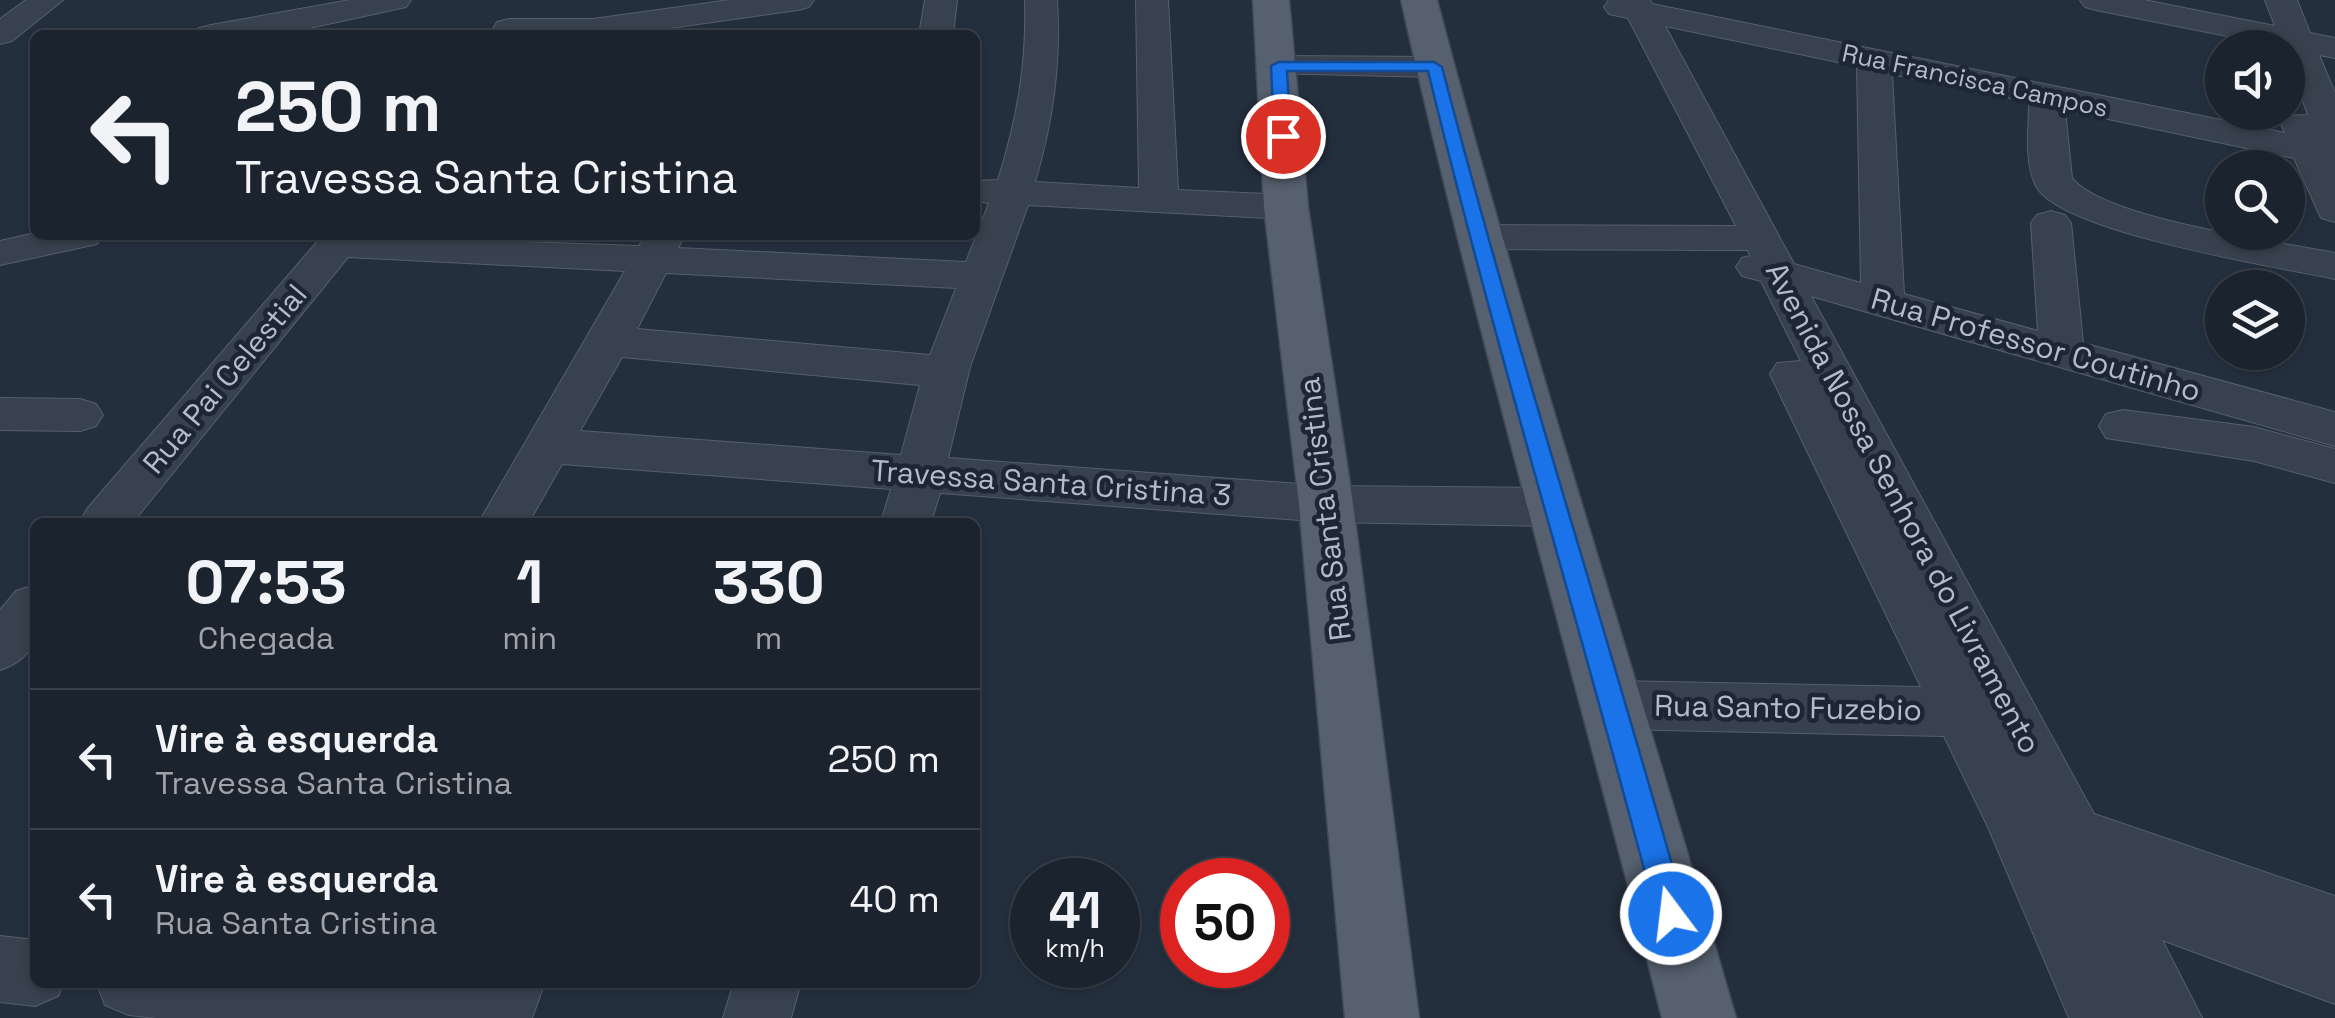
<!DOCTYPE html>
<html lang="pt">
<head>
<meta charset="utf-8">
<style>
  :root { --surface:#1b232e; --page:#282f3a; --text:#f1f3f6; --muted:#a0a4aa; --line:#39404a }
  body { margin:0; font-family:"Space Grotesk",sans-serif; background:var(--page); color:var(--text); height:100vh; display:flex; flex-direction:column; font-size:38px; white-space:nowrap }
  * { box-sizing:border-box; margin:0 }
  p { font-size:32px; color:var(--muted) }
  .icon { flex:none; width:55px; height:55px; fill:none; stroke:currentColor; stroke-width:2; stroke-linecap:round; stroke-linejoin:round }
  .map { position:relative; flex:1; overflow:hidden }
  .details { position:absolute; left:30px; top:518px; width:950px; height:470px; display:flex; flex-direction:column; background:var(--surface); border-radius:15px; box-shadow:0 2px 8px #0004,0 0 0 2px var(--line) }
  .details>* { flex:none }
  .banner { position:absolute; left:30px; top:30px; width:950px; height:210px; border-radius:15px; box-shadow:0 2px 8px #0004,0 0 0 2px var(--line); background:#1b232e; color:var(--text); overflow:hidden }
  .tools { position:absolute; left:2205px; top:30px; display:grid; gap:20px }
  .tools a { display:grid; place-items:center; width:100px; height:100px; border-radius:50%; background:var(--surface); box-shadow:0 2px 8px #0004,0 0 0 2px var(--line); font-size:50px }
  .speed { position:absolute; left:1010px; top:858px; display:flex; gap:20px; font-size:50px; font-weight:700; text-align:center }
  .speed>* { display:grid; place-content:center; width:130px; height:130px; border-radius:50%; background:var(--surface); box-shadow:0 2px 8px #0004,0 0 0 2px var(--line); line-height:1 }
  .speed small { font-size:25px; font-weight:400 }
  .speed .limit { border:15px solid #d22; background:#fff; color:#111 }
  .pin { position:absolute; display:grid; place-items:center; width:85px; height:85px; color:#fff; margin:-42px; border:5px solid #fff; border-radius:50%; box-shadow:0 2px 10px #0007 }
  .me { position:absolute; width:110px; margin:-55px; rotate:345deg; stroke-linejoin:round; filter:drop-shadow(0 0 8px #0008) }
  .turn { display:flex; align-items:center; gap:35px; height:210px; padding:0 40px; font-size:45px }
  .turn .icon { width:130px; height:130px; stroke-width:2.5 }
  .turn b { display:block; font-size:70px; line-height:85px }
  .eta { display:flex; justify-content:space-evenly; align-items:center; height:170px; text-align:center }
  .eta b { font-size:60px; font-weight:600; line-height:70px }
  ul { padding:0; list-style:none }
  li { display:flex; align-items:center; gap:30px; height:140px; padding:0 40px; border-top:2px solid var(--line) }
  li div { flex:1 }
  li b { display:block; font-size:38px }
  li em { font-style:normal }
  .map>svg:first-child { display:block }
  .lines { fill:none; stroke-linecap:round; stroke-linejoin:round }
  .minor-casing { stroke:#565f6c; stroke-width:2 }
  .major-casing { stroke:#414a57; stroke-width:3 }
  .minor { fill:#38414e; fill-rule:evenodd }
  .major { fill:#56606e; fill-rule:evenodd }
  .route { fill:#1a73e8; stroke:#114b97; stroke-width:2.5 }
  .labels { text-anchor:middle; stroke-width:9; stroke-linejoin:round; paint-order:stroke }
  .far-street-label { font-size:25px; fill:#b4bcc9; stroke:#1d2633 }
  .street-label { font-size:30px; fill:#b4bcc9; stroke:#1d2633 }
</style>
</head>
<body>
<div class="map">
<svg width="2335" height="1018" viewBox="0 0 2335 1018">
  <rect width="100%" height="100%" fill="#242f3e"/>
  <g class="lines">
    <defs>
      <g id="minor">
        <polygon points="26,0 63,0 12,41 0,44 0,19"/>
        <polygon points="350,0 411,0 406,7 277,35 194,35 199,28 211,25"/>
        <polygon points="730,0 814,0 809,7 798,10 620,35 497,35 493,29 497,22 509,19 593,19"/>
        <polygon points="925,0 957,0 953,35 919,35"/>
        <path d="M1025 0H1057C1061 64 1053 121 1035 182L1139 188 1136 0H1168L1178 190 1286 195 1300 199 1306 207 1300 215 1286 219 1028 205 970 367 948 458 1326 486 1555 488 1573 494 1580 507 1573 520 1555 526 1326 522 940 493 931 522H881L891 489 562 464 529 522H479L625 271 348 257 133 522H80L87 509 323 235 639 246 645 235H685L678 248 966 262 989 203 975 201V181L998 180C1017 120 1027 64 1025 0ZM666 273 956 288 930 355 637 329ZM622 357 920 385 901 455 580 431Z"/>
        <path d="M1609 0H1650L1652 4 2285 133 2281 124 2286 116 2308 115 2288 60V48L2096 10 2085 7 2080 0H2144L2275 26 2265 0H2297L2310 33 2335 38V58L2319 55 2335 93V222L2321 218 2294 158 2065 110 2072 178C2104 219 2280 242 2335 253V279C2279 267 2061 233 2036 186 2024 162 2029 128 2029 102L1892 74 1904 294 2038 331 2031 223 2037 215 2051 211 2065 215 2071 223 2083 343 2335 412V446L1811 296 2094 814 2335 896V1004L2162 940 2202 1018H2069L1988 827 1944 736 1614 729 1594 722 1586 705 1594 688 1614 681 1921 687 1770 374 1777 363 1801 361 1761 281 1742 276 1736 267 1742 258 1750 256 1748 250 1477 249 1463 246 1457 237 1463 228 1477 225 1736 226 1628 18 1609 14 1604 7ZM1665 26 1857 66 1861 283 1794 264Z"/>
        <polygon points="1279,56 1434,57 1446,60 1451,67 1446,74 1434,77 1267,73 1262,66 1267,59"/>
        <polygon points="35,233 35,235 103,235 97,244 0,265 0,241"/>
        <polygon points="0,398 80,399 96,404 103,415 96,426 80,431 0,430"/>
        <polygon points="2123,410 2254,427 2335,449 2335,483 2254,461 2106,438 2099,426 2106,414"/>
        <path d="M35 585C35 625 45 655 0 670V610L16 591Z"/>
        <polygon points="0,936 35,940 35,982 64,982 58,996 35,1006 0,1002"/>
        <polygon points="96,982 545,982 532,1018 156,1018 129,1015 105,1005"/>
        <polygon points="734,982 801,982 791,1018 723,1018"/>
      </g>
      <g id="major">
        <polygon points="1253,0 1289,0 1308,207 1353,504 1419,1018 1345,1018 1299,504 1264,207"/>
        <path d="M1401 0H1437C1527 342 1638 678 1736 1018H1662C1576 678 1478 342 1401 0Z"/>
      </g>
    </defs>
    <use href="#minor" class="minor-casing"/>
    <use href="#major" class="major-casing"/>
    <use href="#minor" class="minor"/>
    <use href="#major" class="major"/>
  </g>
  <path class="route" d="M1279 62H1434L1442 67C1516 351 1607 631 1686 914L1681 924 1671 928 1661 924 1656 914C1582 632 1497 354 1428 71H1287L1291 136 1283 142 1274 136 1271 66Z"/>
  <g class="labels">
    <g class="far-street-label">
      <text transform="translate(1975 80) rotate(12)" y="9">Rua Francisca Campos</text>
    </g>
    <g class="street-label">
      <text transform="translate(2036 345) rotate(16)" y="10">Rua Professor Coutinho</text>
      <text transform="translate(225 379) rotate(-50)" y="10">Rua Pai Celestial</text>
      <text transform="translate(1051 483) rotate(4)" y="10">Travessa Santa Cristina 3</text>
      <text transform="translate(1903 508) rotate(62)" y="10">Avenida Nossa Senhora do Livramento</text>
      <text transform="translate(1325 509) rotate(-97)" y="10">Rua Santa Cristina</text>
      <text transform="translate(1788 708) rotate(1)" y="10">Rua Santo Fuzebio</text>
    </g>
  </g>
</svg>
<div class="tools">
<a><svg class="icon" aria-label="sound" viewBox="0 0 24 24"><path d="M4 9h4l5-4v14l-5-4H4zM17 9q2 3 0 6"/></svg></a>
<a><svg class="icon" aria-label="search" viewBox="0 0 24 24"><circle cx="10" cy="10" r="6"/><path d="M15 15l6 6"/></svg></a>
<a><svg class="icon" aria-label="layers" viewBox="0 0 24 24"><path d="M12 4l9 5-9 5-9-5zM3 14l9 5 9-5"/></svg></a>
</div>
<div class="speed"><div>41<small>km/h</small></div><div class="limit">50</div></div>
<div class="pin" style="left:1283px;top:136px;background:#d93025"><svg class="icon" aria-label="arrive" viewBox="0 0 24 24"><path d="M6 21V4h12l-3 4 3 4H6"/></svg></div>
<svg class="me" style="left:1671px;top:914px" viewBox="-20 -20 40 40"><circle r="17" fill="#1a73e8" stroke="#fff" stroke-width="3"/><path d="M0-11L8 9 0 5-8 9z" fill="#fff"/></svg>
<div class="banner">
<div class="turn"><svg class="icon" aria-label="left" viewBox="0 0 24 24"><path d="M17 20v-9H6M10 6l-5 5 5 5"/></svg><div><b>250 m</b>Travessa Santa Cristina</div></div>
</div>
<section class="details">
<div class="eta">
<div><b>07:53</b><p>Chegada</p></div>
<div><b>1</b><p>min</p></div>
<div><b>330</b><p>m</p></div>
</div>
<ul>
<li><svg class="icon" aria-label="left" viewBox="0 0 24 24"><path d="M17 20v-9H6M10 6l-5 5 5 5"/></svg><div><b>Vire à esquerda</b><p>Travessa Santa Cristina</p></div><em>250 m</em></li>
<li><svg class="icon" aria-label="left" viewBox="0 0 24 24"><path d="M17 20v-9H6M10 6l-5 5 5 5"/></svg><div><b>Vire à esquerda</b><p>Rua Santa Cristina</p></div><em>40 m</em></li>
</ul>
</section>
</div>
</body>
</html>
